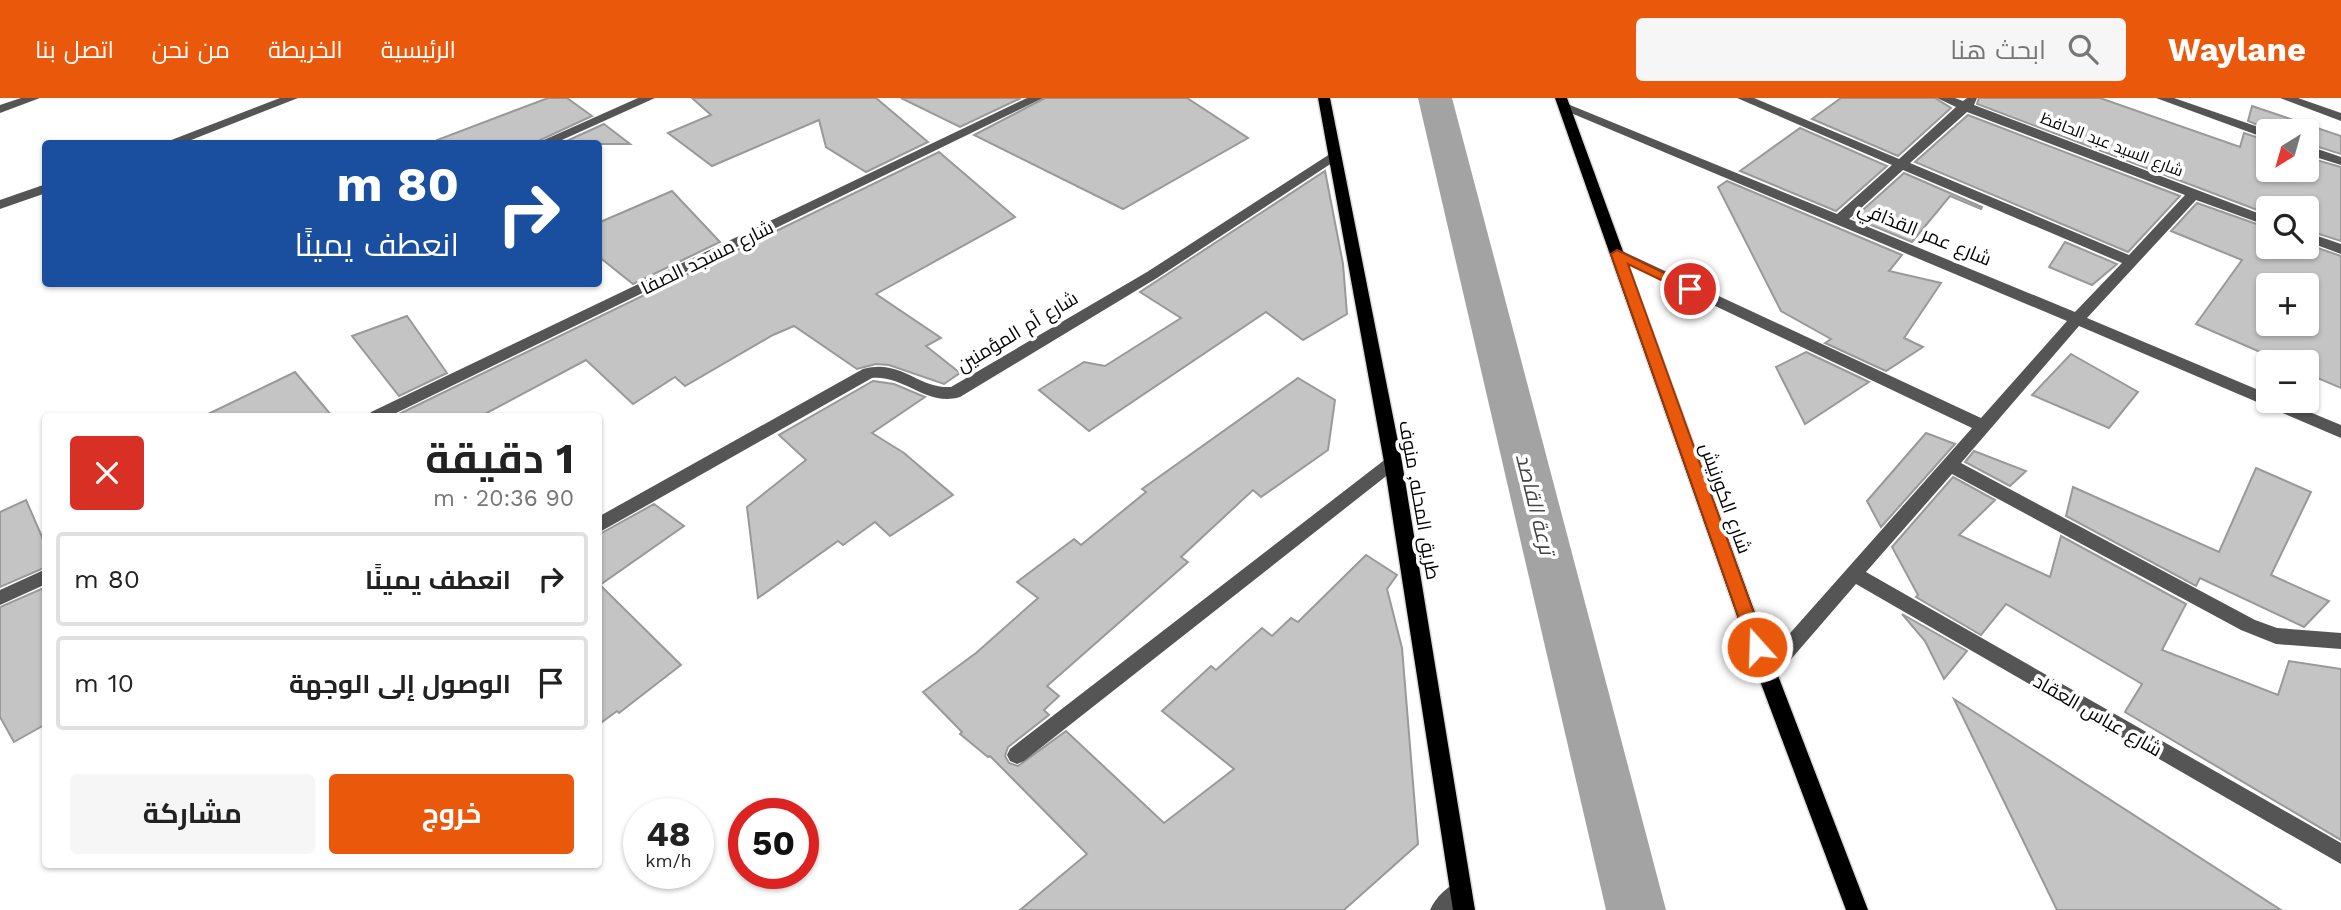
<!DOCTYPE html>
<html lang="ar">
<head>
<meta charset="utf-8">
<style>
  :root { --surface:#fff; --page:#f6f6f6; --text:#222; --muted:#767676; --line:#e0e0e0; --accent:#ea580c }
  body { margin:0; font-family:"Work Sans",Cairo,sans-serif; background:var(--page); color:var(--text); direction:rtl; height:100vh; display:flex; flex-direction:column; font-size:26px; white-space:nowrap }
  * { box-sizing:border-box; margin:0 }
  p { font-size:23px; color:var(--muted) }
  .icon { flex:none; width:38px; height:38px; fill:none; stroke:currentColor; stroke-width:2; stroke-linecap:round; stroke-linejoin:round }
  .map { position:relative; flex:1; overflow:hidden; direction:ltr }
  .panel { position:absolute; left:42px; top:315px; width:560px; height:455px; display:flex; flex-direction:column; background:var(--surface); border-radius:7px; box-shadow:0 2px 5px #0004; direction:rtl }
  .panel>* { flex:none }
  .hud { position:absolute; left:42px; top:42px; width:560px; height:147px; border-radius:7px; box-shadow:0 2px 5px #0004; direction:rtl; background:#1a4fa0; color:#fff; overflow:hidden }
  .needle { width:46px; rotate:217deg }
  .tools { position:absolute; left:2256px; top:21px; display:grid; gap:14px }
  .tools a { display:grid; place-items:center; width:63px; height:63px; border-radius:7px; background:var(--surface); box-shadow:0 2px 5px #0004; font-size:35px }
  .speed { position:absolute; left:623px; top:700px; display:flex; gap:14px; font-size:35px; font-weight:700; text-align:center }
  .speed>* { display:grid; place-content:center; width:91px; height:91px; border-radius:50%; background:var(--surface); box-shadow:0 2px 5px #0004; line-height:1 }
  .speed small { font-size:18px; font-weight:400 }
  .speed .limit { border:10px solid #d22; background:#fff; color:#111 }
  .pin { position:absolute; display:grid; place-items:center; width:60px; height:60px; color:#fff; margin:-30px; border:4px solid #fff; border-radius:50%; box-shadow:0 2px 7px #0007 }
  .me { position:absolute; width:77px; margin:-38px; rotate:340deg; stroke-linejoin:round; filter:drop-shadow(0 0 5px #0008) }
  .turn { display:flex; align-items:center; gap:24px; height:147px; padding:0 28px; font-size:32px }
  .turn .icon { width:91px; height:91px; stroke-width:2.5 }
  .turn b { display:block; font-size:49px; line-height:60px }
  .round { display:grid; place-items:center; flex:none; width:74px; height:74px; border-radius:7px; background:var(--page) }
  .summary { display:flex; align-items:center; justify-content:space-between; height:119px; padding:0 28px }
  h1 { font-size:42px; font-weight:700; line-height:52px }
  .cta { display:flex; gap:14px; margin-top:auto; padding:14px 28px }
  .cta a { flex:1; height:80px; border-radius:7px; background:var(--accent); color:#fff; font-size:28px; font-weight:700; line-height:80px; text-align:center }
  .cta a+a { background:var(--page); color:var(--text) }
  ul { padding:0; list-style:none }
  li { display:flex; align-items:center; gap:21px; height:94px; margin:0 14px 10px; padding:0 14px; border:4px solid var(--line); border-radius:7px }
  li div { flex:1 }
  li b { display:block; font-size:26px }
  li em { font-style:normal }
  header { display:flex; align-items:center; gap:42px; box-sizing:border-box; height:98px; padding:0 35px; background:var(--accent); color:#fff }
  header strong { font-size:33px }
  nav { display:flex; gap:38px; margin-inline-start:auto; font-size:24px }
  .search { width:490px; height:63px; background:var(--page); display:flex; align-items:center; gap:18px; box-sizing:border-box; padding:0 24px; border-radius:7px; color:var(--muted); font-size:26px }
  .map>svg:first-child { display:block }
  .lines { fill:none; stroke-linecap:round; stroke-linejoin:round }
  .canal { fill:#a3a3a3; fill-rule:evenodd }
  .building { fill:#c4c4c4; stroke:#999; stroke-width:2; fill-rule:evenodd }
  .major-casing { stroke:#dbdbdb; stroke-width:3 }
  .minor { fill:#555; fill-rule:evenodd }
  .major { fill:#000; fill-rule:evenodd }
  .route { fill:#ea580c; stroke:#983908; stroke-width:2 }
  .labels { text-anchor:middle; stroke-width:7; stroke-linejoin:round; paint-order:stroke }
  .far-street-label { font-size:16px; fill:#000; stroke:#fff }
  .street-label { font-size:19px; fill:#000; stroke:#fff }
  .water-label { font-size:21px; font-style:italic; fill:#444; stroke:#fff }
</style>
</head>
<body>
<header>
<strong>Waylane</strong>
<div class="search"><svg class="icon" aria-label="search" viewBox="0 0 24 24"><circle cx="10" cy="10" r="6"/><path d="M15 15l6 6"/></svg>ابحث هنا</div>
<nav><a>الرئيسية</a><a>الخريطة</a><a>من نحن</a><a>اتصل بنا</a></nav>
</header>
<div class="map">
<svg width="2341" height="812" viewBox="0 0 2341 812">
  <rect width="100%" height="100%" fill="#fff"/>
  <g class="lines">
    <polygon class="canal" points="1418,0 1452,0 1666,812 1606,812"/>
  </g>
  <g class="building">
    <polygon points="548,0 567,0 592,18 532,46 438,46 437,42"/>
    <polygon points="692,0 876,0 928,44 866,74 826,49 819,22 712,68 668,35 711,17"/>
    <polygon points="901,0 1021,0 960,29"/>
    <polygon points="1045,0 1187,0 1248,40 1123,111 974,37"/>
    <polygon points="1841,0 1935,0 1951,10 1898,58 1812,21"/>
    <polygon points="1979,0 2100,0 2240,49 2244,35 2268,43 2268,72 2306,72 2306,59 2341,69 2341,143 2306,132 2306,110 2268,110 2268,116 1977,6"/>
    <polygon points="2252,8 2341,38 2341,56 2306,45 2306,33 2272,33 2248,23"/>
    <polygon points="1968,17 2180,98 2128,154 1915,64"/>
    <polygon points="604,26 630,46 560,46"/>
    <polygon points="1800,30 1887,68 1836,113 1740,73"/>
    <polygon points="939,54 1015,119 876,196 941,240 926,248 960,275 944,286 889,267 876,266 857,271 794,228 773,237 685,288 675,279 633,306 586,262 481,318 395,318"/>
    <polygon points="1325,73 1343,166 1347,216 1303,242 1266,214 1089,333 1039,292 1084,264 1105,268 1181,220 1140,194"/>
    <polygon points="1904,75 1982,109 1981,111 1950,98 1912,144 1854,120"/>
    <polygon points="1727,83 1902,157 1889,173 1941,185 1904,240 1923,249 1886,273 1825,245 1831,241 1781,213 1718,89"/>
    <polygon points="672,93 720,144 633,186 598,158 598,125"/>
    <path d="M2197 105 2268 130V149H2306V146L2341 158V290L2306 275V264H2283L2196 226 2242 162 2171 133ZM2268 187H2306V226H2268Z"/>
    <polygon points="2065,144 2117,166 2092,187 2049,169"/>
    <polygon points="407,218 447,275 399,298 352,238"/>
    <polygon points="1806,254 1869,284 1805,326 1776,269"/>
    <polygon points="2071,256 2138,294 2109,330 2032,297"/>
    <polygon points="295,274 332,318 204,318"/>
    <polygon points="1298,280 1335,302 1328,352 1261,399 1253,392 1181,459 1188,464 1047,588 1059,598 1044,612 1049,617 1008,649 1005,658 1009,665 1018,668 1066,633 1164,725 1234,671 1162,613 1211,568 1216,572 1262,530 1272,538 1291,520 1298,524 1366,457 1397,477 1387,491 1402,550 1418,746 1344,812 1020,812 1087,756 990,658 988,659 960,636 962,634 923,594 976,555 1038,500 1017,484 1074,441 1081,447 1146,394 1142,391"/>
    <polygon points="873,283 894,286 925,299 872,335 904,355 953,397 890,438 875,424 843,447 838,443 758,500 747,409 806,362 779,337"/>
    <polygon points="1926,335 1955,346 1881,429 1867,403"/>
    <polygon points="1974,353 2026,373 2010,388 1965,364"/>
    <polygon points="2256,370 2311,394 2271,477 2329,503 2304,529 2200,480 2196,488 2066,418 2073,389 2219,454"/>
    <polygon points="1953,379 1995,402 1959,437 2050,479 2061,438 2186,506 2162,552 2278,597 2289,563 2341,571 2341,742 2125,614 2142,586 2006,506 1981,537 1916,499 1918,497 1892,449"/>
    <polygon points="26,402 46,448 46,469 0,489 0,414"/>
    <polygon points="654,406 684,428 600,487 681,567 619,615 617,613 598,627 598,437"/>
    <polygon points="46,489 46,626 14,644 0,619 0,509"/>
    <polygon points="1902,516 1967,553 1944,581 1925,543"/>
    <polygon points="1954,601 2281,812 2057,812"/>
  </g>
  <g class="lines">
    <defs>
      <g id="major">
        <polygon points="1318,0 1330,0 1402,364 1475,812 1453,812 1384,364"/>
        <polygon points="1555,0 1567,0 1777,575 1868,812 1846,812 1757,575"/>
      </g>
    </defs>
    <use href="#major" class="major-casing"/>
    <g class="minor">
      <polygon points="21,0 40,0 0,15 0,7"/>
      <polygon points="280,0 298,0 181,46 161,46"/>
      <polygon points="638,0 655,0 553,46 535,46"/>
      <polygon points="1027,0 1043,0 390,318 369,318 371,314"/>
      <path d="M1737 0H1754L1899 61 1956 9 1937 0H1955L1963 3 1967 0H1977L1974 7 2268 119V128L2196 102 2087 220 2268 296V303H2283L2341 327V340L2079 228 1961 365 2255 522 2277 530 2341 535V551L2276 546 2241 532 1952 376 1866 474 2341 745V766L1856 486 1774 581 1767 583 1760 581 1757 575 1760 569 1972 330 1612 159 1610 156 1612 153H1622L1981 320 2067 223 1559 10 1565 6 1570 7 1837 116 1892 67ZM1967 14 2185 97 2129 157 1910 65ZM1903 72 2122 165 2075 214 1849 121Z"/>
      <polygon points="2156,0 2174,0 2270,33 2268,41"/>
      <polygon points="2280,0 2298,0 2341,15 2341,23"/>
      <polygon points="2306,47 2341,59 2341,67 2306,56"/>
      <path d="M1333 54 1340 58 1338 61 1157 180 960 299C926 309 905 277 872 280L598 435V419L863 271C901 260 918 291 951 289L1147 174Z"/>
      <polygon points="46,86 46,95 0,111 0,102"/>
      <polygon points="2306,134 2341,146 2341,156 2306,143"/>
      <polygon points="1393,358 1399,360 1402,364 1399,368 1024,663 1017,666 1010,663 1007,657 1010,651 1387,360"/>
      <polygon points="46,471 46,486 0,507 0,492"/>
      <path d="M1461 783 1469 786 1472 793 1469 800 1457 812H1430C1435 800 1448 787 1461 783Z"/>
    </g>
    <use href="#major" class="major"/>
  </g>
  <polygon class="route" points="1617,152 1697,191 1690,195 1686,194 1628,166 1766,549 1764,554 1757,557 1751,554 1749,549 1611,156"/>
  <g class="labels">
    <g class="far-street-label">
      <text transform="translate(2112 46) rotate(21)" y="6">شارع السيد عبد الحافظ</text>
    </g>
    <g class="street-label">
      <text transform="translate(1925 135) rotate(22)" y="7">شارع عمر القذافي</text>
      <text transform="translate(707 159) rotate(-26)" y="7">شارع مسجد الصفا</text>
      <text transform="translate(1017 233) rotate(-31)" y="7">شارع أم المؤمنين</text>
      <text transform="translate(1726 400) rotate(70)" y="7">شارع الكورنيش</text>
      <text transform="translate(1420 402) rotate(80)" y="7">طريق المحله, منوف</text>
      <text transform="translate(2098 617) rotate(30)" y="7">شارع عباس العقاد</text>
    </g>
    <g class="water-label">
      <text transform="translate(1535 406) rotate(76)" y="7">ترعة القاصد</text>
    </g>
  </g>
</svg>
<div class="tools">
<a><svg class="needle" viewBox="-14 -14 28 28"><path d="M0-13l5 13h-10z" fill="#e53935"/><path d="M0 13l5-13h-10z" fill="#767676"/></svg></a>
<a><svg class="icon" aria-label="search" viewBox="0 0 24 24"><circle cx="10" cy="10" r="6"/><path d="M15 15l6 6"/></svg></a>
<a>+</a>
<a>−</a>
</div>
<div class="speed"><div>48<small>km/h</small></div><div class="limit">50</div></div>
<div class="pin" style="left:1690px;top:191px;background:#d93025"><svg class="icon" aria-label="arrive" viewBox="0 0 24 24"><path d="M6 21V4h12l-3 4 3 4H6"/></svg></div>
<svg class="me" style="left:1757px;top:549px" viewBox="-20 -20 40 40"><circle r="17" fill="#ea580c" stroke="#fff" stroke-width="3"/><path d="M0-11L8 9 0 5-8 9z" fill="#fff"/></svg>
<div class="hud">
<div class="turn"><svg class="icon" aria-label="right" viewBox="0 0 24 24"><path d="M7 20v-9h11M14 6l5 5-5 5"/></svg><div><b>80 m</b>انعطف يمينًا</div></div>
</div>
<section class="panel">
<div class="summary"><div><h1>1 دقيقة</h1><p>90 m · 20:36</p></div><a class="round" style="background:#d93025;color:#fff"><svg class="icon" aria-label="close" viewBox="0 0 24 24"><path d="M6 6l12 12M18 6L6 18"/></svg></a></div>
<ul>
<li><svg class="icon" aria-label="right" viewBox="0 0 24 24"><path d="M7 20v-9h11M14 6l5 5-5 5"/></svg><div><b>انعطف يمينًا</b></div><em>80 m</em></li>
<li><svg class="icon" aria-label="arrive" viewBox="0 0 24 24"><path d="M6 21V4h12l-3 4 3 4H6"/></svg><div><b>الوصول إلى الوجهة</b></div><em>10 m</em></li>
</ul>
<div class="cta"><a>خروج</a><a>مشاركة</a></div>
</section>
</div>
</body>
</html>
